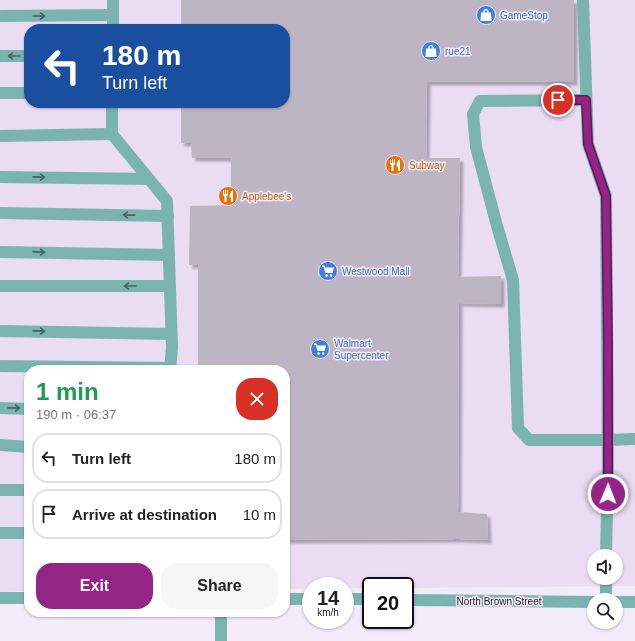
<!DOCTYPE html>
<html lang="en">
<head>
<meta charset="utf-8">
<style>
  :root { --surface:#fff; --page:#f6f6f6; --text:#222; --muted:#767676; --line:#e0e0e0; --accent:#942586 }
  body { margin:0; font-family:Arial,sans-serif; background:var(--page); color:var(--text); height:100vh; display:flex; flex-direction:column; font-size:15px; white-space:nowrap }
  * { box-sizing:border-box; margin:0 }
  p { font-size:13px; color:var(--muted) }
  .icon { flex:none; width:22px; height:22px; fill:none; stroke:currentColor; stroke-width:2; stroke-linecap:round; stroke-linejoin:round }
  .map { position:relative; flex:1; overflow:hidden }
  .sheet { position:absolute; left:24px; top:365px; width:266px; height:252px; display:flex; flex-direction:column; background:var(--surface); border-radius:16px; box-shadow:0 1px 3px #0004 }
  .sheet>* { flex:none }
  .guide { position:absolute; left:24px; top:24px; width:266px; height:84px; border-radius:16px; box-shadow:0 1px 3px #0004; background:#1a4fa0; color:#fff; overflow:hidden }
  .tools { position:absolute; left:587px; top:549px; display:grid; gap:8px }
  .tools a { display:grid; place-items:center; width:36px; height:36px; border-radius:50%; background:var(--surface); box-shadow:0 1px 3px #0004; font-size:20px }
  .speed { position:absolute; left:302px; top:577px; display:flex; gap:8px; font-size:20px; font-weight:700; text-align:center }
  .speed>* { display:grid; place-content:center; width:52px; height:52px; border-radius:50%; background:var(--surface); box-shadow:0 1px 3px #0004; line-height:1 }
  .speed small { font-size:10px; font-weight:400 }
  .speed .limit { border:2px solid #111; border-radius:6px; background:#fff; color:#111 }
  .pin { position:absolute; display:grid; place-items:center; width:34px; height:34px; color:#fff; margin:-17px; border:2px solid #fff; border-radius:50%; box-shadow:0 1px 4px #0007 }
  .me { position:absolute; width:44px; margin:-22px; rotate:1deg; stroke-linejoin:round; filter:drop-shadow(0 0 3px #0008) }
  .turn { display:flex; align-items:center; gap:14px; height:84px; padding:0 12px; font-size:18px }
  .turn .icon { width:52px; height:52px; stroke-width:2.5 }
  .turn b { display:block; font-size:28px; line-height:34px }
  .round { display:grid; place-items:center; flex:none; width:42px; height:42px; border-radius:16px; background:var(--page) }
  .overview { display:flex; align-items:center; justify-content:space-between; height:68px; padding:0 12px }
  h1 { font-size:24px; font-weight:600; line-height:30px; color:#1e9e55 }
  .button { display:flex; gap:8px; margin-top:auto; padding:8px 12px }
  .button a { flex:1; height:46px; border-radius:16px; background:var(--accent); color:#fff; font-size:16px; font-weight:600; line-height:46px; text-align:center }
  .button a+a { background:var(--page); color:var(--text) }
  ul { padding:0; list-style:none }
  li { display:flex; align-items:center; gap:12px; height:50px; margin:0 8px 6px; padding:0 4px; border:2px solid var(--line); border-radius:16px }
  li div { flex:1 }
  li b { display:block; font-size:15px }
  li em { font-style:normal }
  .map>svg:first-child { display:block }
  .built { fill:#e9dcf3; fill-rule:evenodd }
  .building { fill:#beb5c4; filter:url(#shadow) }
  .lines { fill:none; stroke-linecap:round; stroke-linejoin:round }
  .minor { stroke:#7ab4b1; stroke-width:12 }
  .oneway { stroke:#4a6365 }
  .route-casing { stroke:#601857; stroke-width:10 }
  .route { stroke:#942586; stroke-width:7 }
  .labels { text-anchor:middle; stroke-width:3; stroke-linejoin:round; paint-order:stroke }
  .shop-label { font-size:10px; fill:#366cbe; stroke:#f3eafa; text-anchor:start }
  .food-label { font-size:10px; fill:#c56008; stroke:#f3eafa; text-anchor:start }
  .street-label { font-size:10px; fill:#232026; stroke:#f3eafa }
</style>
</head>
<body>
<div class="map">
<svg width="635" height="641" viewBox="0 0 635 641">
  <defs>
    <filter id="shadow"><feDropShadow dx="3.5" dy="3.5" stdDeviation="1" flood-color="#0004"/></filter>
  </defs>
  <rect width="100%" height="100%" fill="#f3eafa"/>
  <path class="built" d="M0 0H635V586L405 588V586H371V588H345V586H311V589H285V370H29V591L0 592ZM29 29H285V103H29ZM594 556H616V578H594Z"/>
  <polygon class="building" points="181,0 574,0 574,82 427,82 426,158 460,158 458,277 501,276 501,304 459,303 458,512 487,514 488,540 459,539 285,540 285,370 198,370 198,265 189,265 190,206 231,205 231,158 192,158 191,143 181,143 181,103 285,103 285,29 181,29"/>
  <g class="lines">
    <g class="minor">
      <polyline points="583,0 588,144 606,196 608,464 606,556"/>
      <polyline points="0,16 113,15"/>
      <polyline points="113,29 113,0"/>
      <polyline points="0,56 29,56"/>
      <polyline points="0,93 29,93"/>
      <polyline points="586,100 480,101 473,114 476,147 497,226 513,280 518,428 529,440 608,440 635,439"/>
      <polyline points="112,103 112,134 167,201 172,347 170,370"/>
      <polyline points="0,136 112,134"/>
      <polyline points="0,177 149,179"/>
      <polyline points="0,213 168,216"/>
      <polyline points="0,252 169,255"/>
      <polyline points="0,286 169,286"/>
      <polyline points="0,331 171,334"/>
      <polyline points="0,366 171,368"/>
      <polyline points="0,408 29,409"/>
      <polyline points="0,445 29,447"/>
      <polyline points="0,490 29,490"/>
      <polyline points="0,533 29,533"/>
      <polyline points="606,578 606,600"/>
      <polyline points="0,598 29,598"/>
      <polyline points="285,599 311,599"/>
      <polyline points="345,599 371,599"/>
      <polyline points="405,600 594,602"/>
      <polyline points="616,602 635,602"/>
      <polyline points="221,641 221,612"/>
    </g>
  </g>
  <defs><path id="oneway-shaft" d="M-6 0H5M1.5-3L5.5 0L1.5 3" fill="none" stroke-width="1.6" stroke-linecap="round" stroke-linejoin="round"/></defs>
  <g class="oneway">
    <use href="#oneway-shaft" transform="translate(39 16)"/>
    <use href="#oneway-shaft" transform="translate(14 56) rotate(-180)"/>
    <use href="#oneway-shaft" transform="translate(39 177) rotate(1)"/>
    <use href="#oneway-shaft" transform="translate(129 215) rotate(-179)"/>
    <use href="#oneway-shaft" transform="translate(39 252) rotate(1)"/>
    <use href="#oneway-shaft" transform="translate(130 286) rotate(-180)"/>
    <use href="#oneway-shaft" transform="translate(39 331) rotate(1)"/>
    <use href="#oneway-shaft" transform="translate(14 408) rotate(1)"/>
  </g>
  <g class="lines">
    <defs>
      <polyline id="route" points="558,100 586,100 588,144 606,196 608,344 608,494"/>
    </defs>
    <use href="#route" class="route-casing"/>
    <use href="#route" class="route"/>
  </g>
  <defs>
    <symbol id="shop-disc" viewBox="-11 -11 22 22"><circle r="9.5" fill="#3f7fe0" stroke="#f3eafa"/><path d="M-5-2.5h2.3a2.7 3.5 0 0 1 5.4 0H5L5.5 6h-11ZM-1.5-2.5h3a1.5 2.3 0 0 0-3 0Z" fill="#fff"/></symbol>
    <symbol id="restaurant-disc" viewBox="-11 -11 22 22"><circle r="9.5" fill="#e8710a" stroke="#f3eafa"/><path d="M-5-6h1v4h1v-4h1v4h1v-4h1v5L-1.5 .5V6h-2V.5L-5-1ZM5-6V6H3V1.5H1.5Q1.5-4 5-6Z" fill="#fff"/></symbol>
    <symbol id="supermarket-disc" viewBox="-11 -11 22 22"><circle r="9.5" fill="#3f7fe0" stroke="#f3eafa"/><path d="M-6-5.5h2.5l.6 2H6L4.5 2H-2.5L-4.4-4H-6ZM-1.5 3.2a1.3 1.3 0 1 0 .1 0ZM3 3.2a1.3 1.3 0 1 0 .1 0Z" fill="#fff"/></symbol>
  </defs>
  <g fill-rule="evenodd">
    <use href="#shop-disc" x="475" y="4" width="22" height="22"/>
    <use href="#shop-disc" x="420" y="40" width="22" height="22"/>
    <use href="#restaurant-disc" x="384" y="154" width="22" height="22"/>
    <use href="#restaurant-disc" x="217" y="185" width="22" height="22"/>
    <use href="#supermarket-disc" x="317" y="260" width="22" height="22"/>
    <use href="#supermarket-disc" x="309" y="338" width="22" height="22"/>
  </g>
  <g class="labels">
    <g class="shop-label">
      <text x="500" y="19">GameStop</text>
      <text x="445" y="55">rue21</text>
      <text x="342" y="275">Westwood Mall</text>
      <text x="334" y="347">Walmart<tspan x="334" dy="12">Supercenter</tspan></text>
    </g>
    <g class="food-label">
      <text x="409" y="169">Subway</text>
      <text x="242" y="200">Applebee's</text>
    </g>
    <g class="street-label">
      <text x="499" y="605">North Brown Street</text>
    </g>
  </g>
</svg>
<div class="tools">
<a><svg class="icon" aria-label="sound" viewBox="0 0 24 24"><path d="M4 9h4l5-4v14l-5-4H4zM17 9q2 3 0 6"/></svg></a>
<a><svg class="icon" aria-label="search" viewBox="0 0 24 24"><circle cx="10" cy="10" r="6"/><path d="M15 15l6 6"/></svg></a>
</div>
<div class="speed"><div>14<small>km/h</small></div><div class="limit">20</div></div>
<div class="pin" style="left:558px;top:100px;background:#d93025"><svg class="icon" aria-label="arrive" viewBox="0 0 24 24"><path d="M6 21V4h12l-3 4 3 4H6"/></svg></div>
<svg class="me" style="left:608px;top:494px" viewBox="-20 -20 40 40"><circle r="17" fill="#942586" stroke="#fff" stroke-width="3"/><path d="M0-11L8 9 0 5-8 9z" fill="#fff"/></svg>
<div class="guide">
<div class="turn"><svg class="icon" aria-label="left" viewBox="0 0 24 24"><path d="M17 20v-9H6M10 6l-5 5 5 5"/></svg><div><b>180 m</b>Turn left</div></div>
</div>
<section class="sheet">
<div class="overview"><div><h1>1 min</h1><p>190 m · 06:37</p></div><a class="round" style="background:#d93025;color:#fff"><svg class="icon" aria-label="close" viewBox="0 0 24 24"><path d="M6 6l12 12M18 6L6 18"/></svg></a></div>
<ul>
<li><svg class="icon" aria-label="left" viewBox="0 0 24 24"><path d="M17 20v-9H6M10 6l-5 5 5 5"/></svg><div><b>Turn left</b></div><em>180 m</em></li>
<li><svg class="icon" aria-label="arrive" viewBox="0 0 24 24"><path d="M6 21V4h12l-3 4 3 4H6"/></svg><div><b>Arrive at destination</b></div><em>10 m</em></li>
</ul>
<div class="button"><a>Exit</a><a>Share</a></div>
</section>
</div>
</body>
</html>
